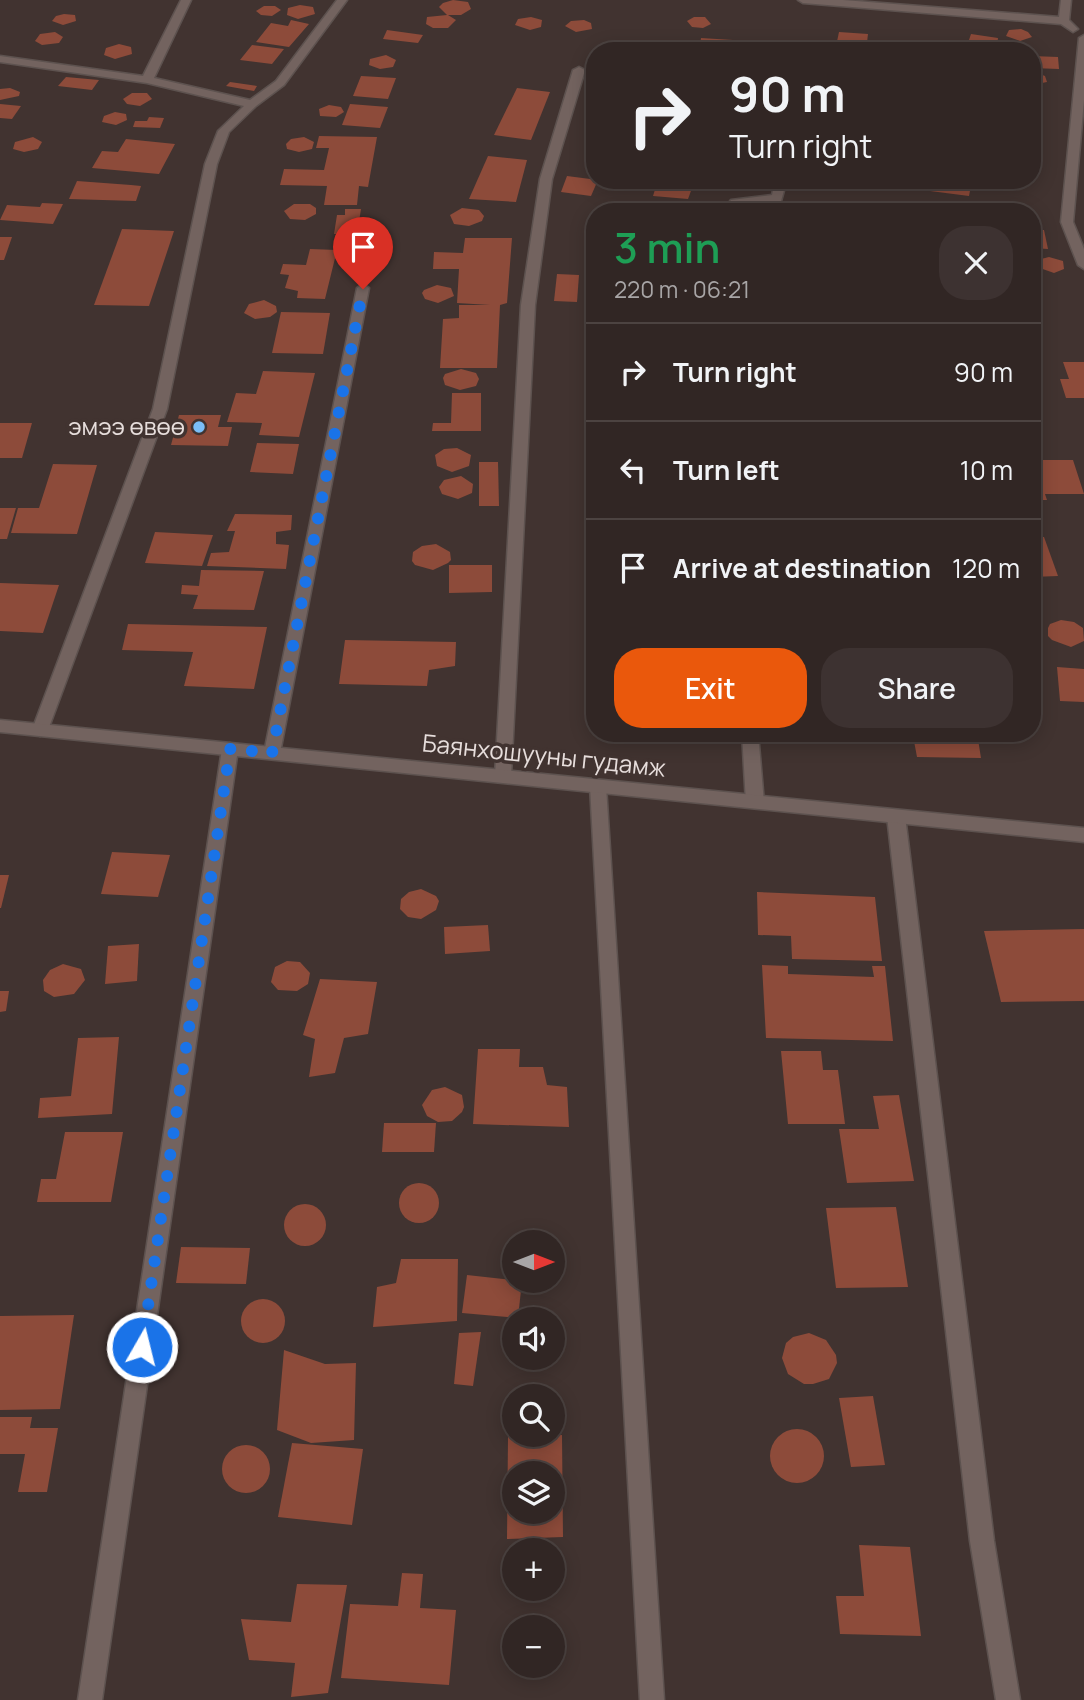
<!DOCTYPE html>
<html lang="en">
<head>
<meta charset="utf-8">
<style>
  :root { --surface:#312624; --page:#3d3231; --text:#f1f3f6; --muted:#a8a5a6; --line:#4c4341; --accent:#ea580c }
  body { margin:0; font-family:Manrope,sans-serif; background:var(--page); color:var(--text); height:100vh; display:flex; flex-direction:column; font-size:26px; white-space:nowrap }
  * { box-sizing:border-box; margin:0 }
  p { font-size:23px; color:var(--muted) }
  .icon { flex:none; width:38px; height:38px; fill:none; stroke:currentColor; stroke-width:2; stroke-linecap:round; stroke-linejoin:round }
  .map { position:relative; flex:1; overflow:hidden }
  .panel { position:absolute; left:586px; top:203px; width:455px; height:539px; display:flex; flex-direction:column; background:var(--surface); border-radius:28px; box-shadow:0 4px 18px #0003,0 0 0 2px var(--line) }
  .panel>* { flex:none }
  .hud { position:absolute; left:586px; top:42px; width:455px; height:147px; border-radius:28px; box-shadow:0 4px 18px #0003,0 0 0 2px var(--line); background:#312624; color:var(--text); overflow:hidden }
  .needle { width:46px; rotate:90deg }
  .buttons { position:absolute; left:502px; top:1230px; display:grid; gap:14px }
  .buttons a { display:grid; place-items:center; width:63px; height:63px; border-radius:50%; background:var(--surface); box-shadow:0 4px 18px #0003,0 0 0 2px var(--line); font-size:35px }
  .pin { position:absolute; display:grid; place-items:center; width:60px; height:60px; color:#fff; margin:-72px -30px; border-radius:50% 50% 50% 0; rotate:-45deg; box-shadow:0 0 7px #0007 }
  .pin .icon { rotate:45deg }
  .me { position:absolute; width:77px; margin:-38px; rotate:8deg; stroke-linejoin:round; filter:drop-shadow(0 0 5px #0008) }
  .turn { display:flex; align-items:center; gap:24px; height:147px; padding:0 28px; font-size:32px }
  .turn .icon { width:91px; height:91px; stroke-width:2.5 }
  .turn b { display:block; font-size:49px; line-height:60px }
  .round { display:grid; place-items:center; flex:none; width:74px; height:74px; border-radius:28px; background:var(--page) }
  .head { display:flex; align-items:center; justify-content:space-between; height:119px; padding:0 28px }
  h1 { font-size:42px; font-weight:600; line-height:52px; color:#1e9e55 }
  .button { display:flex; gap:14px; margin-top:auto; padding:14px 28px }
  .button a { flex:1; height:80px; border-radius:28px; background:var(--accent); color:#fff; font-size:28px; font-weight:600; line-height:80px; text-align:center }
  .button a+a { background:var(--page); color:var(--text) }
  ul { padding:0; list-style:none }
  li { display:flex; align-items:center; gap:21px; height:98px; padding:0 28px; border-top:2px solid var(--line) }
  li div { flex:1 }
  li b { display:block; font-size:26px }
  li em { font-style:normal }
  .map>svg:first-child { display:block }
  .building { fill:#8d4b3a; fill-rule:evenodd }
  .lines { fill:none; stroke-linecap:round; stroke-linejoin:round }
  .street-casing { stroke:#5d524f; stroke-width:3 }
  .secondary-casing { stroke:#5d524f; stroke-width:3 }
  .street { fill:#73635f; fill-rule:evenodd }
  .secondary { fill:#73635f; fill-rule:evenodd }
  .route { stroke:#1a73e8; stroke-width:12; stroke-dasharray:0 21.6 }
  .poi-dot { fill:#7abef8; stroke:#413330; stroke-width:2.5 }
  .labels { text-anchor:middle; stroke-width:7; stroke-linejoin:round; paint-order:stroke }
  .poi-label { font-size:24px; fill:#e7dedc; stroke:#413330; text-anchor:end }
  .street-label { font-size:24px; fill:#e7dedc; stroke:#413330 }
</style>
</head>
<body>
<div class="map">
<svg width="1084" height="1700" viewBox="0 0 1084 1700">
  <rect width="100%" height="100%" fill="#413330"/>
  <g class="building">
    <polygon points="453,0 468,2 471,9 461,15 448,15 456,20 448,28 433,28 426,24 427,17 447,15 439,7 443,3"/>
    <polygon points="300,5 313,7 315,14 298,19 287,15 288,8"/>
    <polygon points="264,6 275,6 281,10 272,16 261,15 256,11"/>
    <polygon points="64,14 75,15 76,21 63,25 52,21 56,16"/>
    <polygon points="531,17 542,20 541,27 530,30 515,25 518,19"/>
    <polygon points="694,17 705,17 711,24 703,28 692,27 687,21"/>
    <polygon points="291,20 309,24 289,47 256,42 271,23 288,26"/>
    <polygon points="584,20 591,23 592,29 576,32 565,26 571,21"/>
    <polygon points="1021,29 1028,32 1032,37 1020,41 1006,36 1009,30"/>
    <polygon points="387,30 423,35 418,43 383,39"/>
    <polygon points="55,32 63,37 59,43 42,45 35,41 40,34"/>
    <polygon points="839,32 868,34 866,51 835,51"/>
    <polygon points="971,34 998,38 997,46 968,43"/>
    <polygon points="701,38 733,40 732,51 699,51"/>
    <polygon points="119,44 131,47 132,54 115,59 104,55 106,48"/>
    <polygon points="958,44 969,46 973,51 948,51 951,45"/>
    <polygon points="252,45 284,49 272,64 240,60"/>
    <polygon points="386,55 396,60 393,67 380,69 369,65 370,59"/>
    <polygon points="1032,56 1058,57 1059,69 1032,68"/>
    <polygon points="1032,71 1045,76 1047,82 1032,85"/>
    <polygon points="361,76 396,78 388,99 353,96"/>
    <polygon points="66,77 99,80 92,90 58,86"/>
    <polygon points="230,82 257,86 254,91 226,86"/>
    <polygon points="10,88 20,92 19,96 0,100 0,89"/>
    <polygon points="517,88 550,92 531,140 494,135"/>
    <polygon points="132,93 147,93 152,99 140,106 127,104 123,99"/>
    <polygon points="0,104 21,106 12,119 0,118"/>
    <polygon points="350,104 388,107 380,128 342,125"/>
    <polygon points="329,105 341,107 344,112 336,117 320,116 319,109"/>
    <polygon points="115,112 126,114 127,120 116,125 102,122 104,116"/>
    <polygon points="1032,114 1043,121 1039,128 1032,129"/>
    <polygon points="149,117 164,118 160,128 133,127 135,121 147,121"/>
    <polygon points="319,136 377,137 368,187 359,186 357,205 324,205 327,186 280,185 284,169 324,170 329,148 316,148"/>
    <polygon points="33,137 42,142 38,149 24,152 13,149 15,142"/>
    <polygon points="304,137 314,142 312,149 299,152 287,149 286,144 291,139"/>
    <polygon points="126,139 175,144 159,174 92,168 102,151 118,152"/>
    <polygon points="488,156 527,160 516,202 469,199"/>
    <polygon points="567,176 598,180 591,196 561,192"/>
    <polygon points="658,180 695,180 688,199 653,196"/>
    <polygon points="932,180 972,180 969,196 930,191"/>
    <polygon points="77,181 131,185 141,186 136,201 69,199"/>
    <polygon points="42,203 63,204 53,224 0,220 7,205 40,207"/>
    <polygon points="294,204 310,204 316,208 316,214 305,220 290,219 284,211"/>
    <polygon points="462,208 479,210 484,216 482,221 469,226 454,224 450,215"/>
    <polygon points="345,209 361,209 357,234 334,234 337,215 345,215"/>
    <polygon points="122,229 174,231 149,306 94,305"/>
    <polygon points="1032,230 1044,230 1048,249 1032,248"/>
    <polygon points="0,237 12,237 4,260 0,260"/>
    <polygon points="465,238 512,238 507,303 500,305 497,368 440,368 443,319 459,318 459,305 490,305 457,303 459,269 433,269 434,252 463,253"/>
    <polygon points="310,249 337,250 325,299 297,298 298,291 285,288 289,275 280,274 283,264 306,265"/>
    <polygon points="1049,257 1063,261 1064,269 1054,273 1037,267 1037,260"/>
    <polygon points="557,274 579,275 577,302 554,301"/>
    <polygon points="437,285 451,288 454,296 438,303 425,299 422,293 424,290"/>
    <polygon points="264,300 276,306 277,312 270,317 255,319 244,313 249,304"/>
    <polygon points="281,312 330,313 323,354 272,353"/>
    <polygon points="1063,362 1084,362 1084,398 1066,398 1060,379 1069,379"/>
    <polygon points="461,369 476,373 479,379 476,386 460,390 445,385 443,378 445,374"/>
    <polygon points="263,371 315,373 299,437 259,435 262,423 227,422 236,393 256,394"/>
    <polygon points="452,393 481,393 481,431 432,431 433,423 451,423"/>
    <polygon points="179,415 221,415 218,427 232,427 228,446 171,445"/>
    <polygon points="0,423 32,423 22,458 0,458"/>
    <polygon points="257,443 299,444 293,474 250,472"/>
    <polygon points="457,448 471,455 469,466 452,472 437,466 435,455 444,449"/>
    <polygon points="1032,460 1073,460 1084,494 1045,494 1047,500 1032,500"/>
    <polygon points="479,462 498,462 499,506 479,506"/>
    <polygon points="53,464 97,465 77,534 11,533 18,508 39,508"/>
    <polygon points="461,476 473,484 472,493 458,499 442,494 439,487 444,480"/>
    <polygon points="0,508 16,508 7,539 0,539"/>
    <polygon points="235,514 292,515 291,530 276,532 276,544 289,545 286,569 207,566 211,553 229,552 235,531 227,531"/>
    <polygon points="155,532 213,535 202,566 145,563"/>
    <polygon points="1032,537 1044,537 1058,576 1032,577"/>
    <polygon points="436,544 450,552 451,560 448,563 433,570 415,565 412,561 413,552 422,546"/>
    <polygon points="449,565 492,565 492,592 449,593"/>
    <polygon points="201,570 264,571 254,610 193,609 198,595 181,594 182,585 199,586"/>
    <polygon points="0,583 59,585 43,633 0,631"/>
    <polygon points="1061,620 1074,622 1083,628 1084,641 1071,647 1052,640 1048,636 1048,628 1050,624"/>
    <polygon points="128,624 267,627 254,689 184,686 193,652 122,650"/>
    <polygon points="345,640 456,642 455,666 429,670 427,686 339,684"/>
    <polygon points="1057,667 1084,669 1084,702 1060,701"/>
    <polygon points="933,733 977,733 981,758 917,757 914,741 934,742"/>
    <polygon points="112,852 170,855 158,897 101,894"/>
    <polygon points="0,875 9,875 1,908 0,908"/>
    <polygon points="421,889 436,896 439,901 436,910 421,919 408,917 400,909 401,899 409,892"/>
    <polygon points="757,892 875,897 882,961 792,959 791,936 758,935"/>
    <polygon points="488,925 490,951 445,954 444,927"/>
    <polygon points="1084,929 1084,1001 1001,1002 984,931"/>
    <polygon points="139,944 137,981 105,984 108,946"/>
    <polygon points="287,961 300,962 310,973 308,984 297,991 278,990 271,982 275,967"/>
    <polygon points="63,964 81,969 85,980 74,994 54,997 44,991 43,980 50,970"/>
    <polygon points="762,965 788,966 788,974 874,977 872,966 885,966 893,1041 766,1038"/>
    <polygon points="320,979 377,982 368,1034 344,1038 335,1073 309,1077 315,1039 303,1035"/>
    <polygon points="0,991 9,991 6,1011 0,1012"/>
    <polygon points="119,1037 112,1114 38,1118 40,1098 71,1096 78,1038"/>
    <polygon points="478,1049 520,1049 519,1067 543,1067 547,1085 567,1087 569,1127 473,1124"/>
    <polygon points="781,1051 821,1051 823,1070 838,1070 845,1124 788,1124"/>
    <polygon points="445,1087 462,1095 464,1107 462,1112 452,1121 438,1122 427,1116 422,1105 432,1090"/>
    <polygon points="899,1095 914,1181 847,1183 839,1129 879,1129 873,1096"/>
    <polygon points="384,1123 436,1123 434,1152 382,1152"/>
    <polygon points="65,1132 123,1132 111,1202 37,1202 41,1179 56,1179"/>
    <circle cx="419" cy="1203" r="20"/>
    <circle cx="305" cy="1225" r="21"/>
    <polygon points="896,1207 908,1287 836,1288 826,1208"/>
    <polygon points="181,1247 250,1248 246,1284 176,1283"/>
    <polygon points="401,1259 458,1259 457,1321 373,1327 377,1287 396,1283"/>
    <polygon points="467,1275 522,1281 518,1318 462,1313"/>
    <circle cx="263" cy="1321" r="22"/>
    <polygon points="74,1315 60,1409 0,1410 0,1316"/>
    <polygon points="481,1332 473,1386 454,1384 459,1333"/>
    <polygon points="809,1333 826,1340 836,1355 837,1363 829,1379 813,1384 804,1384 788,1374 782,1358 786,1343 793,1337"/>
    <polygon points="284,1350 325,1364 356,1363 354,1440 311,1443 277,1430"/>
    <polygon points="873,1396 885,1465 851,1467 839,1398"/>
    <polygon points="0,1417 32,1417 30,1428 58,1428 47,1492 18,1492 25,1454 0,1454"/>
    <circle cx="797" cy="1456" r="27"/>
    <path d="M562 1435 563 1537 507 1539 508 1437ZM514 1474H553V1512H514Z"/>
    <polygon points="292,1443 363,1449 352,1525 278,1517"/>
    <circle cx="246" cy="1469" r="24"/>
    <polygon points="859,1545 910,1547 921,1636 840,1634 836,1596 864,1596"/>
    <polygon points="402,1573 423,1574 420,1608 456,1610 449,1685 341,1678 350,1604 398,1606"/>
    <polygon points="297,1584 347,1585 328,1693 291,1697 295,1663 249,1660 241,1619 291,1622"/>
  </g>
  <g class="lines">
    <defs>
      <g id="street">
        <polygon points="181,0 191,0 154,78 250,100 276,81 337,0 347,0 284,85 256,106 229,132 217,164 167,409 48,730 40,736 32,730 153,409 205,164 218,131 244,106 147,83 0,62 0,56 143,76"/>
        <polygon points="798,0 843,0 1059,17 1061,0 1071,0 1069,20 1078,29 1073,32 1061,24 803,3"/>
        <polygon points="1084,35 1084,100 1073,222 1084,249 1084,269 1078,265 1061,222 1079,38"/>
        <polygon points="579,67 585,70 552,179 535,305 511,776 503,782 495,776 521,305 540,179 573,70"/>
        <polygon points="775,180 787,180 781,201 739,206 735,212 722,212 731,200 772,195"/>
        <polygon points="363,284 369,288 280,753 272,759 264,753 357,288"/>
        <polygon points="742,733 758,733 764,803 761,807 749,807 746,803"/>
        <polygon points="230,743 238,749 102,1700 78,1700 222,749"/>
        <polygon points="598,780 606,786 664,1700 640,1700 590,786"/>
        <polygon points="896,810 902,811 905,816 994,1541 1020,1700 996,1700 970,1541 887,816 890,811"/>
      </g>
      <polygon id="secondary" points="0,720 1084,828 1084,842 0,732"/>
    </defs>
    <use href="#street" class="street-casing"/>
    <use href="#secondary" class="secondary-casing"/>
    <use href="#street" class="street"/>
    <use href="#secondary" class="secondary"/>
  </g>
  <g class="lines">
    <polyline class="route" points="142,1347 230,749 272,753 363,289"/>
  </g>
  <circle class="poi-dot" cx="199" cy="427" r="7"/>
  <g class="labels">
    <g class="poi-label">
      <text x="185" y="435">эмээ өвөө</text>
    </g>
    <g class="street-label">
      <text transform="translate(544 756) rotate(6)" y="8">Баянхошууны гудамж</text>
    </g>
  </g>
</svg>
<div class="buttons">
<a><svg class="needle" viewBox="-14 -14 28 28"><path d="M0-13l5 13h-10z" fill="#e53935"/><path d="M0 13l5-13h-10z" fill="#a8a5a6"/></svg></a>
<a><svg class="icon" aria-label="sound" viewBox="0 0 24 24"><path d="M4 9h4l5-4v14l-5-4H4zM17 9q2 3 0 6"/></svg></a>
<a><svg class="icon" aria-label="search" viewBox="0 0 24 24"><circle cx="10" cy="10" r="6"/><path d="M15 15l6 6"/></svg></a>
<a><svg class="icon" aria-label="layers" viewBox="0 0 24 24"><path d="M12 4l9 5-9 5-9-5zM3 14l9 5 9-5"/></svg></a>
<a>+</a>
<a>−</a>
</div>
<div class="pin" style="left:363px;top:289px;background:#d93025"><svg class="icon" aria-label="arrive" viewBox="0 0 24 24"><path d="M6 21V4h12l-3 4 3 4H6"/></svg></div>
<svg class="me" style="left:142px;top:1347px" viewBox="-20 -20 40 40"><circle r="17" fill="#1a73e8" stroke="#fff" stroke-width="3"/><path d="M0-11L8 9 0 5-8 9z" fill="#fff"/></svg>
<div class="hud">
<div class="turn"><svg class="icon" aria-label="right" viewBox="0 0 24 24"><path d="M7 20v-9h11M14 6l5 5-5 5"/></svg><div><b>90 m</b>Turn right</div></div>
</div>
<section class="panel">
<div class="head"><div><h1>3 min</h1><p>220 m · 06:21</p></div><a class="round"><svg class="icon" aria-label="close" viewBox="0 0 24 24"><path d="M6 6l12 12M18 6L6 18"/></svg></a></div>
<ul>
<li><svg class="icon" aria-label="right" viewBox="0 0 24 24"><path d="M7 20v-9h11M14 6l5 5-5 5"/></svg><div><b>Turn right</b></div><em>90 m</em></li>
<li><svg class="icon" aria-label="left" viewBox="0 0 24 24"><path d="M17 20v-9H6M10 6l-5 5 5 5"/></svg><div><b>Turn left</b></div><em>10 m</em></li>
<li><svg class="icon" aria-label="arrive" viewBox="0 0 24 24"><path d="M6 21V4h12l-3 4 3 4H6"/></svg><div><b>Arrive at destination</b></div><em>120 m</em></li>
</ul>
<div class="button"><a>Exit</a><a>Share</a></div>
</section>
</div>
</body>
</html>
